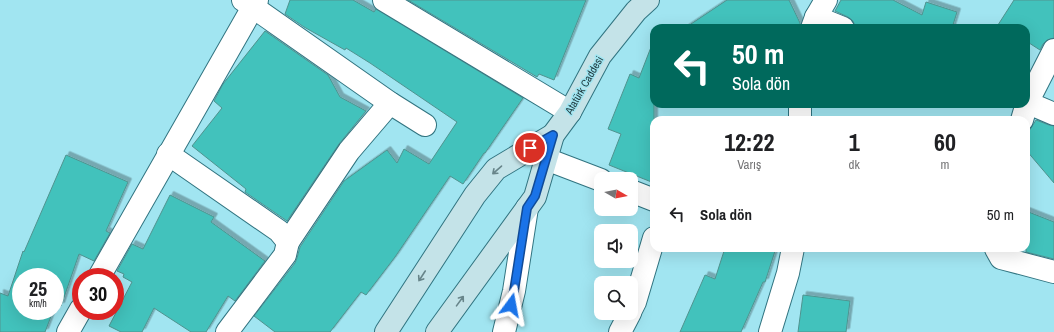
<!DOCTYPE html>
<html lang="tr">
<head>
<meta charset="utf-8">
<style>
  :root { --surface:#fff; --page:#f2f2f2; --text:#202124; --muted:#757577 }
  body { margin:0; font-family:"Archivo Narrow",sans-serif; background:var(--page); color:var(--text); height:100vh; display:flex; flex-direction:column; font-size:15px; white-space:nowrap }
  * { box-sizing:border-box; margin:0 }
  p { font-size:13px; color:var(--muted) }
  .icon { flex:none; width:22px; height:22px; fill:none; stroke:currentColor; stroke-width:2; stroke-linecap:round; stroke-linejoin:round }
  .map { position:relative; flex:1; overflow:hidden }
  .side { position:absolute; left:650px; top:116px; width:380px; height:136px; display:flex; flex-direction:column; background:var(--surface); border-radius:12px; box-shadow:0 4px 16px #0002 }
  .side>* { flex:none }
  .hud { position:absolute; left:650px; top:24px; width:380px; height:84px; border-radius:12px; box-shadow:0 4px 16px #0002; background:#00695c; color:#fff; overflow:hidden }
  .needle { width:26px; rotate:99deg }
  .buttons { position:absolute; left:594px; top:172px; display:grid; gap:8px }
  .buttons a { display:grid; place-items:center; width:44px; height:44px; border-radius:8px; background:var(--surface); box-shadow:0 4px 16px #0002; font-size:20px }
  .speed { position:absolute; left:12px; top:268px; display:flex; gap:8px; font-size:20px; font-weight:700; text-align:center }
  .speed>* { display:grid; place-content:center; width:52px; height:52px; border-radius:50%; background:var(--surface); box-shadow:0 4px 16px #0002; line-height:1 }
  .speed small { font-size:10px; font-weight:400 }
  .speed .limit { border:6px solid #d22; background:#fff; color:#111 }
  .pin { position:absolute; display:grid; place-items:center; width:34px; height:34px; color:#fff; margin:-17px; border:2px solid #fff; border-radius:50%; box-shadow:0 1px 4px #0007 }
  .me { position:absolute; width:44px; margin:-22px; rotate:13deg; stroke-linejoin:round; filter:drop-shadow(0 0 3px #0008) }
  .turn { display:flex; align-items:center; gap:14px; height:84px; padding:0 16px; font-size:18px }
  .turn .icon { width:52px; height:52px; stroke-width:2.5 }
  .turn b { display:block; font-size:28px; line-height:34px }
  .eta { display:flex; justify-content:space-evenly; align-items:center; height:68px; text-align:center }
  .eta b { font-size:24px; font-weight:700; line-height:28px }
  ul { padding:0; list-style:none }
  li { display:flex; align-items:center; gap:12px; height:60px; padding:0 16px }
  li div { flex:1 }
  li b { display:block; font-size:15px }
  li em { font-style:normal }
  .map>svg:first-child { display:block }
  .building { fill:#42c2bc; stroke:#4f938f; filter:url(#shadow) }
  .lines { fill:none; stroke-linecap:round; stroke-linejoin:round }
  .minor-casing { stroke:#317480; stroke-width:24 }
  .secondary-casing { stroke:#317480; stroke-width:24 }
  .minor { stroke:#fff; stroke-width:22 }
  .secondary { stroke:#c4e3e8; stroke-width:22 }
  .oneway { stroke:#68858a }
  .route-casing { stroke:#114b97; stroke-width:10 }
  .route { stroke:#1a73e8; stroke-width:7 }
  .labels { text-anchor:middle; stroke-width:3; stroke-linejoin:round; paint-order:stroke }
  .street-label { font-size:11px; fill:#1d383d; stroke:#a1e5f1 }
</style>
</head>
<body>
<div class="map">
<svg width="1054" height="332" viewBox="0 0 1054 332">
  <defs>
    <filter id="shadow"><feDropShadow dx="3.5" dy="-3.5" stdDeviation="0" flood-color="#0004"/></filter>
  </defs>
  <rect width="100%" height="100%" fill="#a1e5f1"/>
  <g class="building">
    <polygon points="290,0 353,0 374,12 376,9 523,98 485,153 484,153 463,184 450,176 395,257 366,295 361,292 330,332 275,332 254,316 295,263 297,258 300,247 344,181 387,150 397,163 404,149 429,164 457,122 370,63 346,48 345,50 304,27 285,14"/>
    <polygon points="408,0 586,0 554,80 539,74 537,77"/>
    <polygon points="727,0 789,0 800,23 800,28 685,28"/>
    <polygon points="841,0 893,0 922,15 926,2 957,12 952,28 859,28 855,26 853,21 848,17 835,11"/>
    <polygon points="1014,0 1054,0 1054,38 1047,40 1043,44 1040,50 1026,41 1026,28 996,28"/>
    <polygon points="265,31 328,75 340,97 366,111 339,144 287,221 245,192 246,189 192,146 222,108 214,101 223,84"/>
    <polygon points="653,42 654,42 654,183 609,165 621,134 608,129 630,74 639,78"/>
    <polygon points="1036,120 1049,125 1054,126 1054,183 1026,150 1026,136"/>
    <polygon points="66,155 128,182 106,231 110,233 94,261 79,254 61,306 56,305 55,307 55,277 21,277 21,311 53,311 45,332 0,332 0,293 8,296 23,251 24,252"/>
    <polygon points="170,195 214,217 211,222 265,261 235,301 228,296 206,332 191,332 154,308 142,332 121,332 109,326 132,282 123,277 124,274 117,271 132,244 143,249"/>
    <polygon points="1026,211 1054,222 1054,259 1026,252"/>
    <polygon points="725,248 776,248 765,282 763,282 741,332 680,332 705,275 715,279"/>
    <polygon points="803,295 850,301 846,332 798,332"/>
  </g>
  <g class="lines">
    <defs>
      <g id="minor">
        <polyline points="243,0 390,103 425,125"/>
        <polyline points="384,0 570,112"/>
        <polyline points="816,17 843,28"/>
        <polyline points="812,28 816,17 826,0"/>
        <polyline points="1026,102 1054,114"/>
        <polyline points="800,120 800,104"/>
        <polyline points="1022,120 1027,103 1054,50"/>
        <polyline points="168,154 279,231 288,242 285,255 227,332"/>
        <polyline points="546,159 601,180"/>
        <polyline points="631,191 654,200"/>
        <polyline points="288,242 349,151 390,103"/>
        <polyline points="996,248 996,249 1001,258 1054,272"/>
        <polyline points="99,277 257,0"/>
        <polyline points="631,310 635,302 654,238"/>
        <polyline points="68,332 81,309"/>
        <polyline points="504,332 514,291 527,208"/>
        <polyline points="620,332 630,313"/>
        <polyline points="770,332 788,273 793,248"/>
      </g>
      <g id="secondary">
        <polyline points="386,332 475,195 496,169 553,135"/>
        <polyline points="437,332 535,197 553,135 570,112 600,56 636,11 648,0"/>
      </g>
    </defs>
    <use href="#minor" class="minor-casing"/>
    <use href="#secondary" class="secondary-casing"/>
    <use href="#minor" class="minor"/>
    <use href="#secondary" class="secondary"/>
  </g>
  <defs><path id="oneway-shaft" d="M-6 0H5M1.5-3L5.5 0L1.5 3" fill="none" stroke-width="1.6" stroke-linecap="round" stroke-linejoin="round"/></defs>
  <g class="oneway">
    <use href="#oneway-shaft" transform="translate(497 170) rotate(139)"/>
    <use href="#oneway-shaft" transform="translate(422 276) rotate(123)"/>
    <use href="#oneway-shaft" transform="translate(460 301) rotate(-54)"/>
  </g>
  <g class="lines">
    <defs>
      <polyline id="route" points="511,305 514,291 527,208 535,196 553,135 530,148"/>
    </defs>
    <use href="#route" class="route-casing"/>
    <use href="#route" class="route"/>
  </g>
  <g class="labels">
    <g class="street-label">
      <text transform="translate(584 85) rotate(-60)" y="4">Atatürk Caddesi</text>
    </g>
  </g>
</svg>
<div class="buttons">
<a><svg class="needle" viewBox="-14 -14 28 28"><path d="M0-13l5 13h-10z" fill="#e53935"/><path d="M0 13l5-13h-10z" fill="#757577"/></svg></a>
<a><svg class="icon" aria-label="sound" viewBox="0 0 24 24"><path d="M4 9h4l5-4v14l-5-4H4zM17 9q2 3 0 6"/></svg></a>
<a><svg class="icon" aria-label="search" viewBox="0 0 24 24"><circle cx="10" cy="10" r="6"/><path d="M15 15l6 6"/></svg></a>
</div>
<div class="speed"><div>25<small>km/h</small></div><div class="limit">30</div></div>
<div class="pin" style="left:530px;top:148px;background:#d93025"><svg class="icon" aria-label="arrive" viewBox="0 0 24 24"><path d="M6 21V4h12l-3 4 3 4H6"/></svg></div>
<svg class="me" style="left:511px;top:305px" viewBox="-20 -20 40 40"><path d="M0-17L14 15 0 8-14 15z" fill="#1a73e8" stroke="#fff" stroke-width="4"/></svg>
<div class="hud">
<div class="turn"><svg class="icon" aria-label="left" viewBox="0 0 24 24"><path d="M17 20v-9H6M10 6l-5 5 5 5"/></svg><div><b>50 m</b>Sola dön</div></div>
</div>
<section class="side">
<div class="eta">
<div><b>12:22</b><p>Varış</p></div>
<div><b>1</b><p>dk</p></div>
<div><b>60</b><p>m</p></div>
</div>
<ul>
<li><svg class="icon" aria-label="left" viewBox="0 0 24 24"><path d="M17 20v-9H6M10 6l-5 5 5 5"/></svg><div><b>Sola dön</b></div><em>50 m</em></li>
</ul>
</section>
</div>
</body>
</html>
